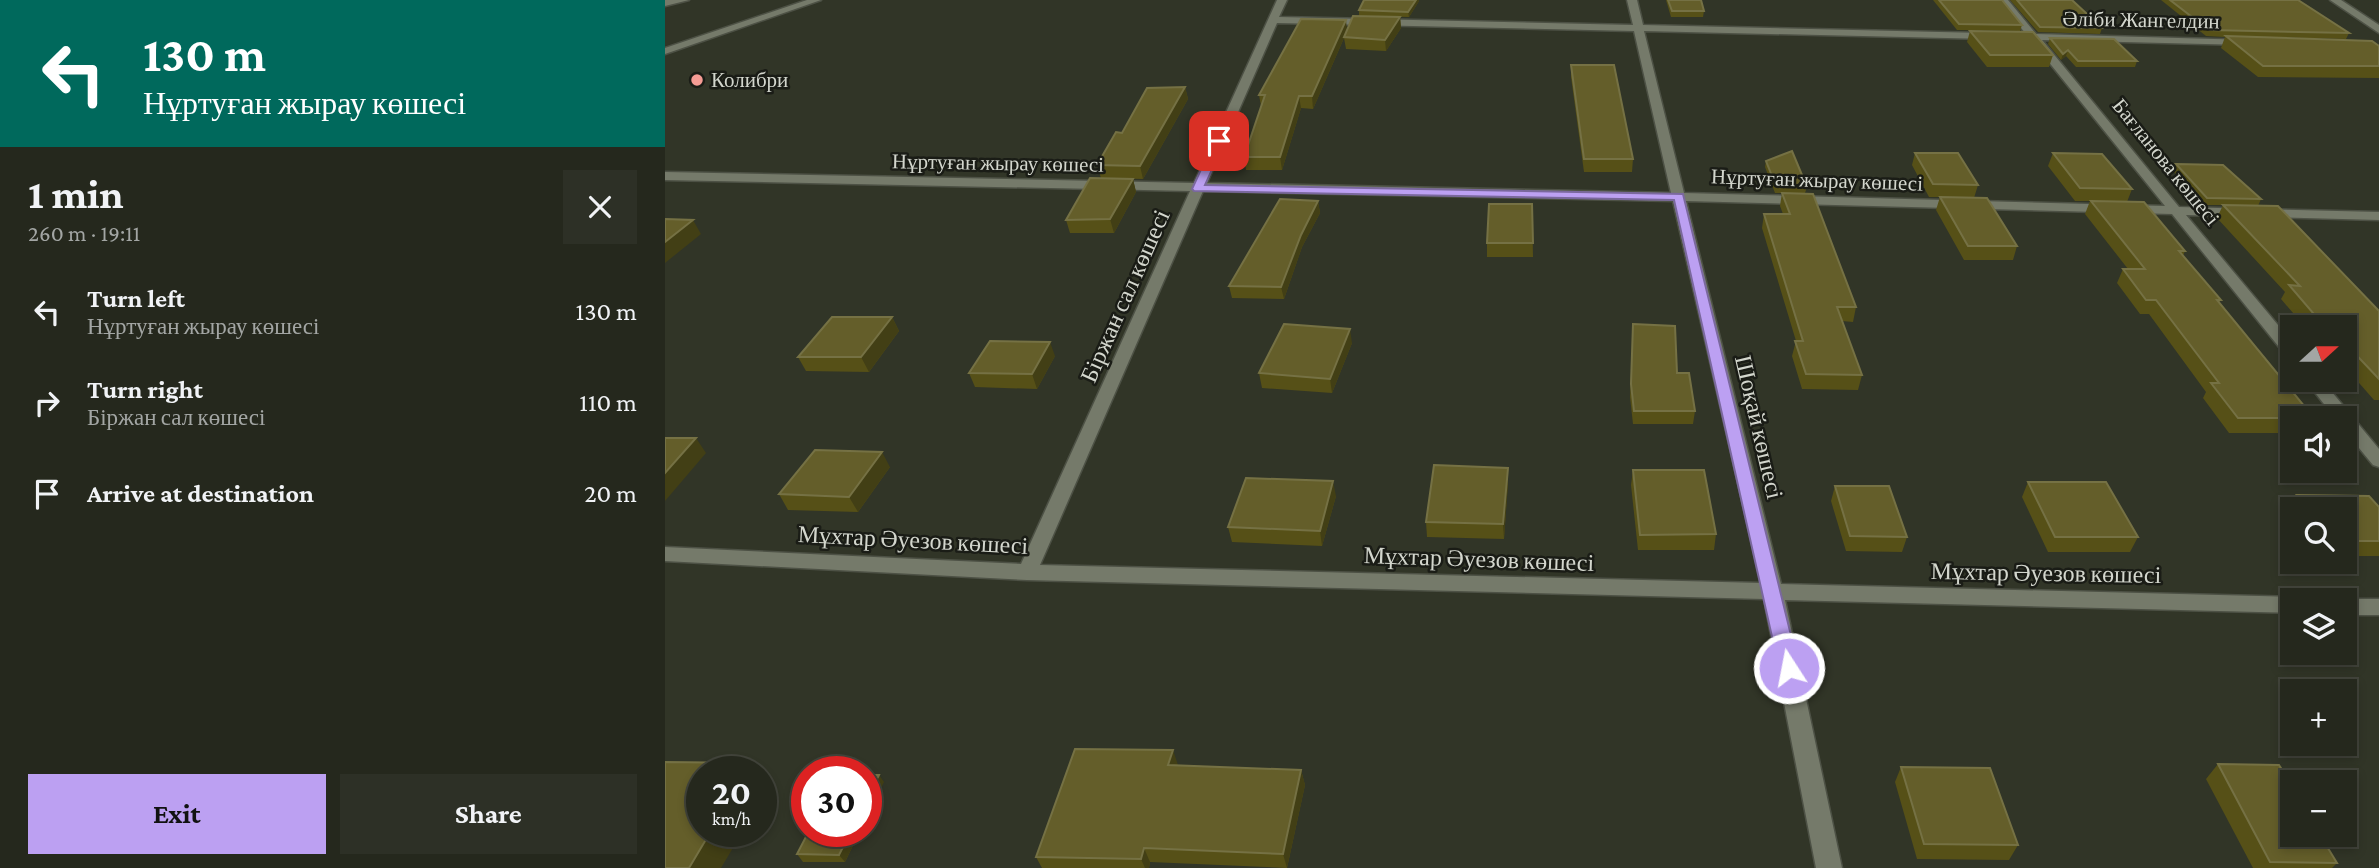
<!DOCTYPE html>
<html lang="en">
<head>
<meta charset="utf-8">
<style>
  :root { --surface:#25281d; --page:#2d3026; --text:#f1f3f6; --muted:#a3a6a4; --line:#42443b; --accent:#bca0f2 }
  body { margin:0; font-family:"Crimson Pro",serif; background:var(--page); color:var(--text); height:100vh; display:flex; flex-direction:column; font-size:26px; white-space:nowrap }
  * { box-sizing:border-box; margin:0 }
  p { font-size:23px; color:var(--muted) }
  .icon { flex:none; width:38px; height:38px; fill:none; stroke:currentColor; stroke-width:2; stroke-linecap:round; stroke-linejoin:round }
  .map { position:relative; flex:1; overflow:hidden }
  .panel { display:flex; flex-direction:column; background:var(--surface); width:665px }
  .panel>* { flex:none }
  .banner { background:#00695c; color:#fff; overflow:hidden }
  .needle { width:46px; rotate:69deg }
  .fabs { position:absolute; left:1615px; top:315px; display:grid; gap:14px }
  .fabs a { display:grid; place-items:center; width:77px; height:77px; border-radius:0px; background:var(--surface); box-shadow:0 4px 10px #0003,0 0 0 2px var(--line); font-size:35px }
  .speed { position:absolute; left:21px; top:756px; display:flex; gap:14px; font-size:35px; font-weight:700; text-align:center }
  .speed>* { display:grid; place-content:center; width:91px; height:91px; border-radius:50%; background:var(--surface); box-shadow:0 4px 10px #0003,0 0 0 2px var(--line); line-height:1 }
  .speed small { font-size:18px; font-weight:400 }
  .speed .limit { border:10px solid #d22; background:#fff; color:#111 }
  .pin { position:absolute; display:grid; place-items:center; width:60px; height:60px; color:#fff; margin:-30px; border-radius:14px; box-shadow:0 4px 10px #0006 }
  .me { position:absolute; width:77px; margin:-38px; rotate:349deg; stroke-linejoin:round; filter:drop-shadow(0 0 5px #0008) }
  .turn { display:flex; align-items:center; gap:24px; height:147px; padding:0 28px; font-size:32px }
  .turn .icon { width:91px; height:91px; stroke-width:2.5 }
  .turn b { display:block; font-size:49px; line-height:60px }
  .round { display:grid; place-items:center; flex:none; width:74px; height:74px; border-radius:0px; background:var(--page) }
  .head { display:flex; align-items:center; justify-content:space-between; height:119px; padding:0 28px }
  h1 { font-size:42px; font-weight:700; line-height:52px }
  .cta { display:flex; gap:14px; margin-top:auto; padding:14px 28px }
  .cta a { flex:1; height:80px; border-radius:0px; background:var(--accent); color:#111; font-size:28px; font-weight:700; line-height:80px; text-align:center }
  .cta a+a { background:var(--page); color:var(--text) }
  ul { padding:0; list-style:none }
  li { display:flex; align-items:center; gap:21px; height:91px; padding:0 28px }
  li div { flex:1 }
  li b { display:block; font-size:26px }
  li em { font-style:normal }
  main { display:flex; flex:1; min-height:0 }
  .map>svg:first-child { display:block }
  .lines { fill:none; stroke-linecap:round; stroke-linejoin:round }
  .minor-casing { stroke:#4d5145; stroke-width:3 }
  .minor { fill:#757a6a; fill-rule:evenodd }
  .wall { fill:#565017 }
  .shaded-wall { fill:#423f15 }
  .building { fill:#645e2a; stroke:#757144; stroke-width:2 }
  .route { fill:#bca0f2; stroke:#7a689d; stroke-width:2 }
  .poi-dot { fill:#f59c94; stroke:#1a1c16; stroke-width:2.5 }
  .labels { text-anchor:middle; stroke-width:5; stroke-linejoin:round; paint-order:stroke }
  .far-street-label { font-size:21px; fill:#d3d6cd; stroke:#1a1c16 }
  .far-poi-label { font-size:21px; fill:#d3d6cd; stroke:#1a1c16; text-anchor:start }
  .street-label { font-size:24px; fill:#d3d6cd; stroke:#1a1c16 }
</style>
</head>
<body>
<main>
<section class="panel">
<div class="banner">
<div class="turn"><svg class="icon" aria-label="left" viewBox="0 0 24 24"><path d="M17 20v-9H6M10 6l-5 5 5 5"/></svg><div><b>130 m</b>Нұртуған жырау көшесі</div></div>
</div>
<div class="head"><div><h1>1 min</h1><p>260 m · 19:11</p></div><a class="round"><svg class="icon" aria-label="close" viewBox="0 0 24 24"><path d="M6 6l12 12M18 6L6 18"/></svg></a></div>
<ul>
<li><svg class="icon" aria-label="left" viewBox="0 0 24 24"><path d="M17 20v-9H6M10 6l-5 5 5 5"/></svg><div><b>Turn left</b><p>Нұртуған жырау көшесі</p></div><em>130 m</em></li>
<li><svg class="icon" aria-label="right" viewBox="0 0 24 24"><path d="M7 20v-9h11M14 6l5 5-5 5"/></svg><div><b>Turn right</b><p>Біржан сал көшесі</p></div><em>110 m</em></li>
<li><svg class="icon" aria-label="arrive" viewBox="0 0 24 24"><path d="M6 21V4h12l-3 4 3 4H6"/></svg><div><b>Arrive at destination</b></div><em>20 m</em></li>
</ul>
<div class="cta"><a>Exit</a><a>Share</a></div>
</section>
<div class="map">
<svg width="1714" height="868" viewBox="0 0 1714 868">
  <rect width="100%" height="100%" fill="#313527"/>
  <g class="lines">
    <defs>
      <g id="minor">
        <polygon points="0,0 24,0 0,6"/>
        <polygon points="142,0 156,0 0,54 0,48"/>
        <path d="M612 0H622L614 17 968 25 962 0H972L978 25 1361 34 1333 0H1343L1371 34 1585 40 1586 42 1581 45 1377 40 1514 207 1714 212V220L1521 215 1628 343V359L1622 357 1507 214 1021 201 1116 584 1628 597 1636 600H1628V613L1120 600 1177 868H1151L1099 599 362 580 0 561V547L356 564 525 191 0 180V172L529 183ZM612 23 969 31 1006 193 542 183ZM979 31 1366 40 1500 206 1019 193ZM538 191 1008 201 1096 583 375 565Z"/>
        <polygon points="1665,0 1676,0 1714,25 1714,33"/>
        <polygon points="1640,380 1657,380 1714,449 1714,467 1708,465 1680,431 1680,418 1670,418"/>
        <polygon points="1680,599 1714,599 1714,615 1680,615 1680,600 1676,600"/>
      </g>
    </defs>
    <use href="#minor" class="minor-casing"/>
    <use href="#minor" class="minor"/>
  </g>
  <g class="wall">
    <polygon points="699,0 754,0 754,1 744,17 694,16 694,10"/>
    <polygon points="1001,0 1036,0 1039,11 1038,17 1006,17"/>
    <polygon points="1268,0 1337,0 1357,25 1355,31 1292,30"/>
    <polygon points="1345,0 1407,0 1437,28 1435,34 1373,32"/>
    <polygon points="1496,0 1633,0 1684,33 1681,39 1597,37 1714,46 1714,78 1593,77 1556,48 1560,37 1541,36"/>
    <polygon points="735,17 736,28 721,51 681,49 679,38 648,109 636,108 617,170 581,170 579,157 596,106 594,95 682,31"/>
    <polygon points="1305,31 1388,55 1384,67 1322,67 1302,42"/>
    <polygon points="1385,38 1472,61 1470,67 1411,67 1401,56 1396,60 1383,44"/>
    <polygon points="906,65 968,159 967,172 919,172 906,77"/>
    <polygon points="520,87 523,99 478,179 436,178 432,165 457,133"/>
    <polygon points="1250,153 1313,185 1309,198 1352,246 1348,260 1299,260 1271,210 1275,197 1264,197 1247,165"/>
    <polygon points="1388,153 1467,189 1462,202 1520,251 1518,256 1556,300 1554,303 1628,418 1628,433 1564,433 1538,398 1541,392 1484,314 1475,314 1452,283 1458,269 1463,269 1420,214 1425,201 1410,201 1383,166"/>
    <polygon points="1101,161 1142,187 1140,193 1191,307 1188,322 1177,321 1197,375 1193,390 1137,389 1127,356 1131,341 1097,228 1099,214 1118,214 1115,206 1117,193 1110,193 1100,167"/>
    <polygon points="1511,164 1596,199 1593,206 1714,311 1714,400 1709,400 1680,367 1680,327 1640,327 1616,299 1620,292 1552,218 1558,205 1539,205 1508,171"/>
    <polygon points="468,179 471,192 449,233 405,233 401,220"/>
    <polygon points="653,201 655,213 637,247 619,299 567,298 564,286"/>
    <polygon points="867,204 868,257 822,257 822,243"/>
    <polygon points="227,317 234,331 204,372 141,371 133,357"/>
    <polygon points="968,324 1012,373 1030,411 1028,424 968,424 965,397"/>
    <polygon points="687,343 667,393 597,388 594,373"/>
    <polygon points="390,356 372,389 310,387 304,373"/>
    <polygon points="225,467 193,512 123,510 114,494"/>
    <polygon points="843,468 843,483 839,539 762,537 761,522"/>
    <polygon points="968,470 1051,534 1049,550 973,550 966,485"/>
    <polygon points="1363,482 1473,537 1465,552 1383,552 1357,497"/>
    <polygon points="1170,486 1242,537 1237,552 1181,551 1166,501"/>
    <polygon points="1632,495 1714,507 1714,556 1680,556 1680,509 1628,509 1628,517 1622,510"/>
    <polygon points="671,496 657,546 567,542 563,527"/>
    <polygon points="1553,764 1672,863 1667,868 1588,868 1541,779"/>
    <polygon points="513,765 636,770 640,785 622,868 485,862 484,868 377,868 371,857"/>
    <polygon points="1236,767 1353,845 1344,860 1252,859 1230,782"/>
    <polygon points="195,831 180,862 138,862 132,854"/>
  </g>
  <g class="shaded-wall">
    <polygon points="751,0 754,0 754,1 744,17 743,12"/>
    <polygon points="735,17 736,28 721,51 720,40"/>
    <polygon points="681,20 682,31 648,109 647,96"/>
    <polygon points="1403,50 1401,56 1396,60 1398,54"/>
    <polygon points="520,87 523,99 478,179 475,166"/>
    <polygon points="634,96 636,108 617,170 615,157"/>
    <polygon points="468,179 471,192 449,233 445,219"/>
    <polygon points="653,201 655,213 637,247 619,299 616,287 636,235"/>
    <polygon points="28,220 36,234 0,263 0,242"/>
    <polygon points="227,317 234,331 204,372 196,357"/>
    <polygon points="685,329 687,343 667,393 665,379"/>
    <polygon points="385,342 390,356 372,389 367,374"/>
    <polygon points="31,438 41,453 0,501 0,473"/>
    <polygon points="217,452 225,467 193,512 184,497"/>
    <polygon points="843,468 843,483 839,539 838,524"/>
    <polygon points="668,481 671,496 657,546 655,531"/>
    <polygon points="508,750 513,765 503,765"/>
    <polygon points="88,763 96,772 83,772"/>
    <polygon points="636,770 640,785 622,868 618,854"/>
    <polygon points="96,772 106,784 96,800"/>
    <polygon points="214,775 219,782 201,819 201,800"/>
    <polygon points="46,831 78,831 56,868 24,868"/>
    <polygon points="186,831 195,831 180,862 174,855"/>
    <polygon points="479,848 485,862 484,868 480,868 476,859"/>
  </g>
  <g class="building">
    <polygon points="699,0 751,0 743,12 694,10"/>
    <polygon points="1003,0 1036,0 1039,11 1007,11"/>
    <polygon points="1274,0 1337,0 1357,25 1294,24"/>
    <polygon points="1352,0 1407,0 1437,28 1375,27"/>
    <polygon points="1505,0 1633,0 1684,33 1544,30"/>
    <polygon points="688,16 735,17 720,40 679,37"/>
    <polygon points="636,19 681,20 647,96 634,96 615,157 579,157 600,95 594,95"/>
    <polygon points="1305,31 1368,32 1388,55 1325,55"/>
    <polygon points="1561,36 1707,41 1714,46 1714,66 1598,66"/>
    <polygon points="1385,38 1449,39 1472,61 1413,61 1403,50 1398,54"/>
    <polygon points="906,65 949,65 968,159 919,159"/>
    <polygon points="520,87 475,166 432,165 451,132 457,133 482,88"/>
    <polygon points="1127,151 1142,187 1111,186 1101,161"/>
    <polygon points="1250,153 1293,153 1313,185 1268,184"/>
    <polygon points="1388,153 1437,154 1467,189 1415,188"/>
    <polygon points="1511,164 1558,165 1596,199 1542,198"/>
    <polygon points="425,178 468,179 445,219 401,220"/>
    <polygon points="1117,193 1148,194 1191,307 1172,307 1197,375 1141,374 1130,341 1138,341 1099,214 1125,214"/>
    <polygon points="1275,197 1322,198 1352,246 1303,246"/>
    <polygon points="615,199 653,201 636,235 616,287 564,286"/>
    <polygon points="1426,201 1479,202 1520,251 1514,251 1556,300 1552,300 1649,418 1573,418 1546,383 1554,383 1491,300 1481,300 1458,269 1480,269"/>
    <polygon points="824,204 867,204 868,243 822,243"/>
    <polygon points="1558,205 1613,206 1714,311 1714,379 1680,343 1680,327 1660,327 1624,285 1635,286"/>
    <polygon points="0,219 28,220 0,242"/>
    <polygon points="167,317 227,317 196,357 133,357"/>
    <polygon points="619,324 685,329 665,379 594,373"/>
    <polygon points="968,324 1010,326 1012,373 1024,373 1030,411 969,411 966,384"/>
    <polygon points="325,341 385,342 367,374 304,373"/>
    <polygon points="0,438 31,438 0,473"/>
    <polygon points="150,450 217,452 184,497 114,494"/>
    <polygon points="769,465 843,468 838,524 761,522"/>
    <polygon points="968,470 1039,470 1051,534 975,535"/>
    <polygon points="581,478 668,481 655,531 563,527"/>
    <polygon points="1363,482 1441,482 1473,537 1390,537"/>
    <polygon points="1170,486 1224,486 1242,537 1185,536"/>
    <polygon points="1632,495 1704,496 1714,507 1714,541 1680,541 1680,509 1643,509"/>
    <polygon points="410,749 508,750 503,765 636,770 618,854 479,848 476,859 371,857"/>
    <polygon points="0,762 88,763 83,772 37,772 37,831 46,831 24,868 0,868"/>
    <polygon points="1553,764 1614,765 1628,787 1628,835 1655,835 1672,863 1605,862"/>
    <polygon points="1236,767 1325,768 1353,845 1259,844"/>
    <polygon points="201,775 214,775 201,800"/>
    <polygon points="144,831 186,831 174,855 132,854"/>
  </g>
  <polygon class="route" points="554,137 560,141 540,185 1018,194 1134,668 1131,674 1117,674 1114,668 1009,200 529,191 527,189 549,141"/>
  <circle class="poi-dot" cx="32" cy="80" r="7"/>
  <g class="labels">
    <g class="far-street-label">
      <text transform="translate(1476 20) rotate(1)" y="7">Әліби Жангелдин</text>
      <text transform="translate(1501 162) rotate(51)" y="7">Бағланова көшесі</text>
      <text transform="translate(333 163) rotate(1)" y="7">Нұртуған жырау көшесі</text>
      <text transform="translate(1152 180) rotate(2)" y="7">Нұртуған жырау көшесі</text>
    </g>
    <g class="far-poi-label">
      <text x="46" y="87">Колибри</text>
    </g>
    <g class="street-label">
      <text transform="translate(460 296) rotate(-66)" y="8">Біржан сал көшесі</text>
      <text transform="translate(1094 427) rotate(77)" y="8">Шоқай көшесі</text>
      <text transform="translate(248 540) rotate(3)" y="8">Мұхтар Әуезов көшесі</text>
      <text transform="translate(814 559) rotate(2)" y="8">Мұхтар Әуезов көшесі</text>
      <text transform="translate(1381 573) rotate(1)" y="8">Мұхтар Әуезов көшесі</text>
    </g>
  </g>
</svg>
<div class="fabs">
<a><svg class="needle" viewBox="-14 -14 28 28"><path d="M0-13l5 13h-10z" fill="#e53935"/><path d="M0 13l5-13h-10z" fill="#a3a6a4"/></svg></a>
<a><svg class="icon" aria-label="sound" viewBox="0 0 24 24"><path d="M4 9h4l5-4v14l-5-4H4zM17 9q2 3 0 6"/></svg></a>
<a><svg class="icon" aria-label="search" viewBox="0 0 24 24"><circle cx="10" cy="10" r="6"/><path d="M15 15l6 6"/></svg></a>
<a><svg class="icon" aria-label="layers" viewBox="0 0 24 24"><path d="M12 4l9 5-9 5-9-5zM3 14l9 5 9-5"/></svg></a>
<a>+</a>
<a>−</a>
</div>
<div class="speed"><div>20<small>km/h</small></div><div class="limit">30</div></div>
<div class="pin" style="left:554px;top:141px;background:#d93025"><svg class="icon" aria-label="arrive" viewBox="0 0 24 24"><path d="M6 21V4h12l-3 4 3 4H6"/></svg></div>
<svg class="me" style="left:1124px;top:668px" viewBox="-20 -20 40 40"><circle r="17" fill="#bca0f2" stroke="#fff" stroke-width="3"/><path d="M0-11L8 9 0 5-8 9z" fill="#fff"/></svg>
</div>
</main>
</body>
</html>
